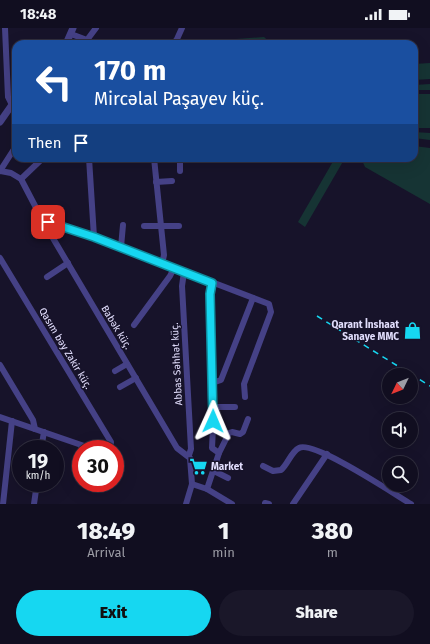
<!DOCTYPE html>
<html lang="en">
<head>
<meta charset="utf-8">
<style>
  :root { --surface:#110e20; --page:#1a1729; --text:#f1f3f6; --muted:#9c9ca5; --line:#302e3e; --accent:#16d7f1 }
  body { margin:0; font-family:"Fira Sans",sans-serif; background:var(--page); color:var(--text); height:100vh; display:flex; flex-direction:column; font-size:15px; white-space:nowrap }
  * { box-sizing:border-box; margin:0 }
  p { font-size:13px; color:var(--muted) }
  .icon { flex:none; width:22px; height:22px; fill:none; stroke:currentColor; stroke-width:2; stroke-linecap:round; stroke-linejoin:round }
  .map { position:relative; height:476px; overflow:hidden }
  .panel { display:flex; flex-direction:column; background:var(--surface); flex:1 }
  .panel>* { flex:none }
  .banner { position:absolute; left:12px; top:12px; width:406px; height:122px; border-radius:12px; box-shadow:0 4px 16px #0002,0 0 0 1px var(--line); background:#1a4fa0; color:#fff; overflow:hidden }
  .needle { width:26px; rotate:227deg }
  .controls { position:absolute; left:382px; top:340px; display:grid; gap:8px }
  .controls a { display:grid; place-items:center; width:36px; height:36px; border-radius:50%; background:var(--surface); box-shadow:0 4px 16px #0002,0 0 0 1px var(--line); font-size:20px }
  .speed { position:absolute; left:12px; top:412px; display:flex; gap:8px; font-size:20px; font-weight:700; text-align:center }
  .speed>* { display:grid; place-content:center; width:52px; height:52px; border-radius:50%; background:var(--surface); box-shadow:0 4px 16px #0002,0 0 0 1px var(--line); line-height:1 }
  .speed small { font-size:10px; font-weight:400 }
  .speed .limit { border:6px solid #d22; background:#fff; color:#111 }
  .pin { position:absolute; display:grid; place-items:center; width:34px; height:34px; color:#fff; margin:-17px; border-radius:8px; box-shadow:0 2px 6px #0006 }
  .me { position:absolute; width:44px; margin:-22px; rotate:1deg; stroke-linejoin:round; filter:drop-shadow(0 0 3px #0008) }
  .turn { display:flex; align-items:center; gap:14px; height:84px; padding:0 16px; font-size:18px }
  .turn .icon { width:52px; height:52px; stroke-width:2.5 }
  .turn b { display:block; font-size:28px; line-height:34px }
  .then { display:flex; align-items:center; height:38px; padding:0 16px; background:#0003; gap:8px; font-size:15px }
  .eta { display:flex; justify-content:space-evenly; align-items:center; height:68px; text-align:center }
  .eta b { font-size:24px; font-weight:800; line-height:28px }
  .action { display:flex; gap:8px; margin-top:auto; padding:8px 16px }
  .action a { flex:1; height:46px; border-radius:24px; background:var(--accent); color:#111; font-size:16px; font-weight:800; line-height:46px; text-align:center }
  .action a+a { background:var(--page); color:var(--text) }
  .status { display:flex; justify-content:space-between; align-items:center; height:28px; padding:0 20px; background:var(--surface); direction:ltr }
  .status svg { height:11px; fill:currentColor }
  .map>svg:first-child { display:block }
  .green { fill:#163434 }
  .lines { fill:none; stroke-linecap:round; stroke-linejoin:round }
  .minor { stroke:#454186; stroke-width:6 }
  .tertiary { stroke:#454186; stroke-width:7 }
  .rail { stroke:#16d7f1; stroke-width:1.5; stroke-dasharray:6 5; stroke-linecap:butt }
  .route-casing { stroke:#0e8c9d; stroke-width:10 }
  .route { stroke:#16d7f1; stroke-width:7 }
  .labels { text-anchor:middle; stroke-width:3; stroke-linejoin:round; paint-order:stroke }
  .poi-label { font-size:10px; font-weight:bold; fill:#e2defd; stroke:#17132a; text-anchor:end }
  .street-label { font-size:10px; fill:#e2defd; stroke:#17132a }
</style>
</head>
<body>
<div class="status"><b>18:48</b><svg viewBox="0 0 49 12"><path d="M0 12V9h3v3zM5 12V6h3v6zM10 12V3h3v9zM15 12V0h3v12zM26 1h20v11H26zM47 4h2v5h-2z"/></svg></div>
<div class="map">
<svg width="430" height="476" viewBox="0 0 430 476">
  <rect width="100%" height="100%" fill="#17132a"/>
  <g class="green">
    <polygon points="264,9 272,16 209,16 209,13"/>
    <polygon points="430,35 430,51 414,52 414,36"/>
    <polygon points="430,56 430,62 414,62 414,57"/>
    <rect x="414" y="66" width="16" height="34"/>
    <polygon points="414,104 430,105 430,112 414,110"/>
    <polygon points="414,118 430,120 430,176 365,139 361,130 414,130"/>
    <polygon points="335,130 345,130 305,199 298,194"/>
  </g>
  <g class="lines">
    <g class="minor">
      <polyline points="5,0 8,69 11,75"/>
      <polyline points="71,6 87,12 96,0"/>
      <polyline points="173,16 177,11 182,0"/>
      <polyline points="89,130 94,209"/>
      <polyline points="154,130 164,227 162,236"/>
      <polyline points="180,130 180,143"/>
      <polyline points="0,143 11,145 21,151 44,195 177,420 190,430 192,456 186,476"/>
      <polyline points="0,143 16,118"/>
      <polyline points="21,151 43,130"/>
      <polyline points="156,154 172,153"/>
      <polyline points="44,195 53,195 94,209 269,276 271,284 244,356 245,369"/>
      <polyline points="144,198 179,198"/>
      <polyline points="121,219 123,197"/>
      <polyline points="0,230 111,414 110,421"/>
      <polyline points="184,244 182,258 191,421 189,427"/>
      <polyline points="47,249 68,235"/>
      <polyline points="134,297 170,248 174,240"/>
      <polyline points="0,337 33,392 35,401"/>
      <polyline points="115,343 127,336"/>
      <polyline points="212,355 221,352 253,270"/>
      <polyline points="120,359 136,350"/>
      <polyline points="214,379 235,379"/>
      <polyline points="0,389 93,421"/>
      <polyline points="41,421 44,404"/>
      <polyline points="219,425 229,405 232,404 240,406 243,404 248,391"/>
      <polyline points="78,433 81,421"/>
      <path d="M263 438 273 443 281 442C288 436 291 424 299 420 314 412 394 466 411 476"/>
      <polyline points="214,443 228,450"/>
      <polyline points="192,456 207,461 219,425 212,420 214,379 210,265 213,255"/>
      <polyline points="207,461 232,476"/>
      <polyline points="265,475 269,476"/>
      <polyline points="3,476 12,393"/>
      <polyline points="34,476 37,455"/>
      <polyline points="293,476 327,426"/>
    </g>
    <g class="tertiary">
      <polyline points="66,16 73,0"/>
      <polyline points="0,94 16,71"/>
    </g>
    <polyline class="rail" points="317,288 430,358"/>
  </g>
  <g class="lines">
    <defs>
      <polyline id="route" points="48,194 94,209 212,255 210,266 213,393"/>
    </defs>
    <use href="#route" class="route-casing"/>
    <use href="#route" class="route"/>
  </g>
  <defs>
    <symbol id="shop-bare" viewBox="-9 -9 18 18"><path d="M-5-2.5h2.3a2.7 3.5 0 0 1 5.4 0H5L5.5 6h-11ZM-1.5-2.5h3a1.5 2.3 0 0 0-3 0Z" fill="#16d7f1" stroke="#17132a" stroke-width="2.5" paint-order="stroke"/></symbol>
    <symbol id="supermarket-bare" viewBox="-9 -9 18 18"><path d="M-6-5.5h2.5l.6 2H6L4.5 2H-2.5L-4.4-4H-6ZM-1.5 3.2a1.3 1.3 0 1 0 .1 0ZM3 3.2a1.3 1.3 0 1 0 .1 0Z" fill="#16d7f1" stroke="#17132a" stroke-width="2.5" paint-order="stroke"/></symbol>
  </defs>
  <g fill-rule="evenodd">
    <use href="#shop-bare" x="400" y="290" width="25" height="25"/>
    <use href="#supermarket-bare" x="186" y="426" width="25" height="25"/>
  </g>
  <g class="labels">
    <g class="poi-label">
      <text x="399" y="300">Qarant İnshaat<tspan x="399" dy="12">Sanaye MMC</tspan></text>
      <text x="211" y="442" text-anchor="start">Market</text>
    </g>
    <g class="street-label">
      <text transform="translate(117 299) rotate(59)" y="4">Babək küç.</text>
      <text transform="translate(66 320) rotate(59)" y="4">Qasım bəy Zakir küç.</text>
      <text transform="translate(176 336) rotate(-93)" y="4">Abbas Səhhət küç.</text>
    </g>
  </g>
</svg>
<div class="controls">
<a><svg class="needle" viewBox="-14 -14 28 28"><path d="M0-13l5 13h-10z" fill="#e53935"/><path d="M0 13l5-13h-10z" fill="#9c9ca5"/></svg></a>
<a><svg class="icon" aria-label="sound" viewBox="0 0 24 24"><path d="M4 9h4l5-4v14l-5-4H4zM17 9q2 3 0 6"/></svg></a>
<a><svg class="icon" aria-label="search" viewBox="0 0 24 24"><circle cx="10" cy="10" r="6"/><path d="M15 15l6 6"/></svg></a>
</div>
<div class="speed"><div>19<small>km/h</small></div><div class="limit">30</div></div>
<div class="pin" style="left:48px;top:194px;background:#d93025"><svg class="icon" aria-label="arrive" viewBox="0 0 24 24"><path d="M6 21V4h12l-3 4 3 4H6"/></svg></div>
<svg class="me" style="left:213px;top:393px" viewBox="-20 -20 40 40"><path d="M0-17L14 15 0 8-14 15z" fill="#16d7f1" stroke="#fff" stroke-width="4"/></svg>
<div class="banner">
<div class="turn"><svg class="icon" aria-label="left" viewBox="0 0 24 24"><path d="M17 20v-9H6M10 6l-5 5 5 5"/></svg><div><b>170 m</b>Mircəlal Paşayev küç.</div></div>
<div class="then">Then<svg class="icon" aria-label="arrive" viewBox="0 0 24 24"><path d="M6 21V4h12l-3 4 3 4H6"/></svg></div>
</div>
</div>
<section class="panel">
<div class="eta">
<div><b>18:49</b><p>Arrival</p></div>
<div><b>1</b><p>min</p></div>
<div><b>380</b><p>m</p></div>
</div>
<div class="action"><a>Exit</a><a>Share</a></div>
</section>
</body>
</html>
